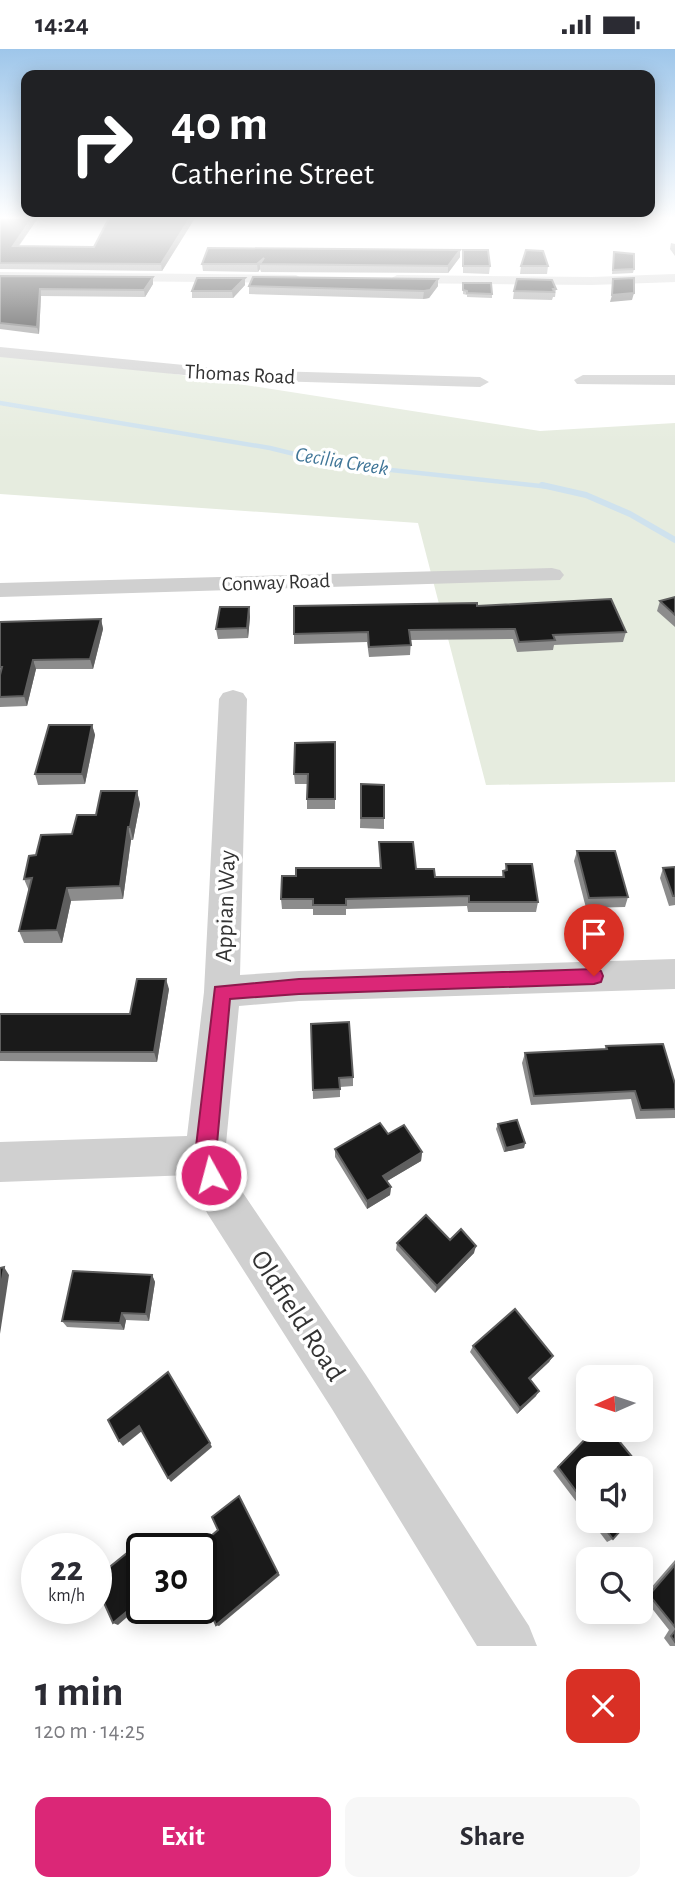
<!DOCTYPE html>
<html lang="en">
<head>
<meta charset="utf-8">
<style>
  :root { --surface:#fff; --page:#f7f7f7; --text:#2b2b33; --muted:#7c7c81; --accent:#db2777 }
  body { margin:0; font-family:"Alegreya Sans",sans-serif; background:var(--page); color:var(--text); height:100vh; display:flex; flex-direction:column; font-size:26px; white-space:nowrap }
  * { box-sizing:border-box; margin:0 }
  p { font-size:23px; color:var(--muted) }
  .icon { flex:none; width:38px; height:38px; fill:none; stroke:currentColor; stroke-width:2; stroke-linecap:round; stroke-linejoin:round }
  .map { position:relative; height:1597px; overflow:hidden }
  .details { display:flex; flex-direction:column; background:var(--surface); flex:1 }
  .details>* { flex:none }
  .top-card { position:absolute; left:21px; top:21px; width:634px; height:147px; border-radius:14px; box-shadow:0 4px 18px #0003; background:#202124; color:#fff; overflow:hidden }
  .needle { width:46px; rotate:267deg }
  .buttons { position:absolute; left:576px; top:1316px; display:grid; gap:14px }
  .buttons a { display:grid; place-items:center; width:77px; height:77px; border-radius:14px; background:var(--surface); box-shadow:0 4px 18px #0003; font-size:35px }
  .speed { position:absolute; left:21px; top:1484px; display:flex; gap:14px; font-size:35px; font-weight:700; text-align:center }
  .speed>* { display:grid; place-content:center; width:91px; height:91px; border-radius:50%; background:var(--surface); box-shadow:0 4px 18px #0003; line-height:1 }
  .speed small { font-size:18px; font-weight:400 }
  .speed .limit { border:4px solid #111; border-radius:10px; background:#fff; color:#111 }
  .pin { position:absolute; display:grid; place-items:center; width:60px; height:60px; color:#fff; margin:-72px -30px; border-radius:50% 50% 50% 0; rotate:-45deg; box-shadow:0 0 7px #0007 }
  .pin .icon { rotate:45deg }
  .me { position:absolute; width:77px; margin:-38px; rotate:353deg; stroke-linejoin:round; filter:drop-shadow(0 0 5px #0008) }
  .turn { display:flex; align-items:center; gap:24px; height:147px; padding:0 35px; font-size:32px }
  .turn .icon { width:91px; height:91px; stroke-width:2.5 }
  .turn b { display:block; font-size:49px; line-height:60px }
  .round { display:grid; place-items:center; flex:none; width:74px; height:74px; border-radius:14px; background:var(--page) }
  .summary { display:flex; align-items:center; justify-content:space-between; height:119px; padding:0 35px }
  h1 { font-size:42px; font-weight:600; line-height:52px }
  .button { display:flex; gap:14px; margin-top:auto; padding:14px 35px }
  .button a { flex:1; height:80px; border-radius:14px; background:var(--accent); color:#fff; font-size:28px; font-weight:600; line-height:80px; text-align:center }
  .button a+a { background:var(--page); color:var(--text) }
  .status { display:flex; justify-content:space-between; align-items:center; height:49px; padding:0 35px; background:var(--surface); direction:ltr }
  .status svg { height:19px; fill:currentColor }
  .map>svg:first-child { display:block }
  .green { fill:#e6ecdf }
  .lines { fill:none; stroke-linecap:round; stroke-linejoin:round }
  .stream-far1 { stroke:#cfe2ee; stroke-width:4.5 }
  .stream { stroke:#cfe2ee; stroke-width:6 }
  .minor { fill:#d0d0d0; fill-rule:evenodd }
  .wall { fill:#8c8c8c }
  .shaded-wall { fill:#5f5f5f }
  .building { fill:#1a1a1a; stroke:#5f5f5f; stroke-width:2 }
  .route { fill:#db2777; stroke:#8e194d; stroke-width:2 }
  .labels { text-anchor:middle; stroke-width:7; stroke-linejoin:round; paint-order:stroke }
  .far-street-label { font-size:21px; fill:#333; stroke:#fff }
  .far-water-label { font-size:21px; font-style:italic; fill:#3f7597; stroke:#fff }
  .street-label { font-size:24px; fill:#333; stroke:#fff }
  .near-street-label { font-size:28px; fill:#333; stroke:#fff }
</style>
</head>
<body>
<div class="status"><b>14:24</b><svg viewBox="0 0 49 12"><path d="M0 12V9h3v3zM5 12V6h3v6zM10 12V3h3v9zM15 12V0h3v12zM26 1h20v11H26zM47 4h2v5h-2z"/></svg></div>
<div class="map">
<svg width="675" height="1597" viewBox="0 0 675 1597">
  <rect width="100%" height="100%" fill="#fff"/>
  <polygon class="green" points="0,303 92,312 540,382 675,374 675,733 486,736 418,474 0,445"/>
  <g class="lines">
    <polyline class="stream-far1" points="0,354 270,399 335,415 550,438"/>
    <polyline class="stream" points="542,436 586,446 630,465 675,491"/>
    <g class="minor">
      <polygon points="0,223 296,226 303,230 296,234 0,231"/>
      <polygon points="675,225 675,233 592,236 397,234 390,230 397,226 592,228"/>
      <polygon points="0,298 235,321 480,328 489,333 480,338 235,331 0,308"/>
      <polygon points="583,326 675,326 675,336 577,335 574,331"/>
      <polygon points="552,519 560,521 564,526 560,531 0,548 0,534"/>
      <polygon points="233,641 243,644 247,650 240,926 299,922 675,910 675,940 299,952 239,957 225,1106 237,1135 366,1326 529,1577 537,1597 477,1597 332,1360 207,1164 192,1126 0,1133 0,1093 187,1087 204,943 219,650 223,644"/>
    </g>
  </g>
  <g class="wall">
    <polygon points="0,169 38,169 19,197 94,198 195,169 162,222 0,220"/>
    <polygon points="671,194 675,195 675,207 670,200"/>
    <polygon points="460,201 460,208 448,224 261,223 260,220 258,223 203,222 202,215"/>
    <polygon points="463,201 490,217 489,225 463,224"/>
    <polygon points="614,203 634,220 633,224 612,225"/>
    <polygon points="521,217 548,217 547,225 520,225"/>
    <polygon points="0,227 153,228 153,235 145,248 41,247 39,285 0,280"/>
    <polygon points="245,229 245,236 233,249 192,249 192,242"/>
    <polygon points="463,234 492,245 492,249 467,248 467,246 463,245"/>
    <polygon points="249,237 438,237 429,249 423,250 249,245"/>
    <polygon points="556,240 555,248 553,248 552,251 513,250 514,242"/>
    <polygon points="675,548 675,578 657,562 660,552"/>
    <polygon points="294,557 477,557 626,583 623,593 554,596 553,601 517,603 513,590 411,591 410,606 369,608 367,593 294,595"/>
    <polygon points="249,558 250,568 248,589 218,590 216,580"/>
    <polygon points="101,570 103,580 93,620 36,620 27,657 0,658 0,573"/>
    <polygon points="92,676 95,686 85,735 38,736 35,725"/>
    <polygon points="335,693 335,760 307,760 307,735 295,735 294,725"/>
    <polygon points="361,735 384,769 384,780 360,779"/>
    <polygon points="137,742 140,755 133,791 131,791 123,850 71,852 62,894 24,894 19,882 29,842 24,830 36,806 72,785 96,766"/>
    <polygon points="379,793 416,820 435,828 502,828 503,822 505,821 506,815 538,853 536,863 468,863 467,857 346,860 346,866 313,866 313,860 282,860 281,850 296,827 380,819"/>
    <polygon points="577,802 628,848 625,858 586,859 574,812"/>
    <polygon points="675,818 675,856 669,857 660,829 663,819"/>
    <polygon points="169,940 157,1013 0,1012 0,965 130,965"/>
    <polygon points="311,975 353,1028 353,1037 340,1038 340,1048 313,1050"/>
    <polygon points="606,997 675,1035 675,1069 636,1070 631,1050 531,1056 522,1014 525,1004 605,1000"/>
    <polygon points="498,1075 525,1094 524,1099 504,1103 496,1080"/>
    <polygon points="388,1085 422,1103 421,1112 387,1132 391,1138 390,1146 367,1160 335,1108 335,1100"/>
    <polygon points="397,1194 474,1204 435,1244 396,1201"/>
    <polygon points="152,1226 155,1233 149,1272 126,1271 124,1281 67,1278 62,1272"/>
    <polygon points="473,1297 553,1307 549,1313 530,1330 536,1347 517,1365 470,1303"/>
    <polygon points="594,1381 588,1419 588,1468 553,1422"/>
    <polygon points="591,1472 629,1472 613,1490 607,1493"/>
    <polygon points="675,1511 675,1597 670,1597 664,1589 669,1581 643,1548"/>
  </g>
  <g class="shaded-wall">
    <polygon points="32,169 38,169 14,203 13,197"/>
    <polygon points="190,169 195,169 162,222 161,215"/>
    <polygon points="460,201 460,208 448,224 448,217"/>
    <polygon points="264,209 260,215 260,220 258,223 257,215"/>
    <polygon points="153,228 153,235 145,248 144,241"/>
    <polygon points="245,229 245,236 233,249 232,242"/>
    <polygon points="438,230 438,237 429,249 423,250 424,242"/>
    <polygon points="40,240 41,247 39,285 37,278"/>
    <polygon points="634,244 632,251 610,253 612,246"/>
    <polygon points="249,558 250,568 248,589 247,579"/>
    <polygon points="101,570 103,580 93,620 90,610"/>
    <polygon points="33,611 36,620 27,657 24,647"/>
    <polygon points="92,676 95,686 85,735 82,725"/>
    <polygon points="137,742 140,755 133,791 130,778"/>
    <polygon points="128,778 131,791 123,850 120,837"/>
    <polygon points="67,839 71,852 62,894 57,881"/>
    <polygon points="166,930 169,940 157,1013 154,1003"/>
    <polygon points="525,1094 524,1099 504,1103 506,1099"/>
    <polygon points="422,1103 421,1112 382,1135 383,1127"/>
    <polygon points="391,1138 390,1146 367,1160 367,1152"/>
    <polygon points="476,1197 474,1204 435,1244 437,1237"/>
    <polygon points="4,1218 9,1226 0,1285 0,1242"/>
    <polygon points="152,1226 155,1233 149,1272 146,1265"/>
    <polygon points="122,1264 126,1271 124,1281 120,1274"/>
    <polygon points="553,1307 549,1313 526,1335 529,1329"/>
    <polygon points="539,1342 536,1347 517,1365 520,1359"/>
    <polygon points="139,1377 142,1382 123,1397 119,1392"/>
    <polygon points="210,1394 212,1398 171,1433 168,1429"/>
    <polygon points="278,1524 280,1526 219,1577 216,1576"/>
    <polygon points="142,1550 142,1555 118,1576 113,1574"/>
    <polygon points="207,1555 210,1557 203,1562 200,1560"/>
  </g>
  <g class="building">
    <polygon points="0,169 32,169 13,197 94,198 109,169 190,169 161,215 0,214"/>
    <polygon points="208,199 460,201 448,217 260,215 264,209 257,215 202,215"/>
    <polygon points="463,201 488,201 490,217 463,217"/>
    <polygon points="526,201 543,202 548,217 521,217"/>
    <polygon points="614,203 634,205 634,220 613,221"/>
    <polygon points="0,227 153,228 144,241 40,240 37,278 0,274"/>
    <polygon points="253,228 438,230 430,241 424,242 249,237"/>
    <polygon points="197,229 245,229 232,242 192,242"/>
    <polygon points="634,229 634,244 612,246 613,230"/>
    <polygon points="517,230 552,231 556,240 553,240 554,243 514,242"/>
    <polygon points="463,234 491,234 492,245 467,244 467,242 463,241"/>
    <polygon points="675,548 675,566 660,552"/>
    <polygon points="611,550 626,583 553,586 555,591 519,593 515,580 409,581 411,596 369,598 368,583 294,585 294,557 477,554 477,557"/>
    <polygon points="220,558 249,558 247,579 216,580"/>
    <polygon points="101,570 90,610 33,611 24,647 0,648 0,626 2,618 0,618 0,573"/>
    <polygon points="49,676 92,676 82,725 35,725"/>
    <polygon points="335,693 335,750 307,750 308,725 294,725 295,694"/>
    <polygon points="361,735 384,736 384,769 361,769"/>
    <polygon points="101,742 137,742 130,778 128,778 120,837 67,839 57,881 19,882 32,829 24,830 29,807 36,806 41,786 72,785 77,766 96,766"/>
    <polygon points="379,793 413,793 416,820 434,820 435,828 504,828 503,822 507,821 506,815 532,815 538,853 469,853 469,847 346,850 346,856 313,856 313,850 281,850 282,827 296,827 296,819 381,819"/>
    <polygon points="577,802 615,802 628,848 589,849"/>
    <polygon points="675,818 675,847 673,847 663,819"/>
    <polygon points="137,930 166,930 154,1003 0,1003 0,965 130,965"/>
    <polygon points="349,973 353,1028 339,1029 340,1040 313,1041 311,975"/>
    <polygon points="663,995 675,1035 675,1060 641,1061 635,1042 534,1047 525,1004 607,1000 606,997"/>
    <polygon points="517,1071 525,1094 506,1099 498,1075"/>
    <polygon points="380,1074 388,1085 404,1076 422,1103 383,1127 391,1138 367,1152 335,1100"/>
    <polygon points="426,1166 450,1191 461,1180 476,1197 437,1237 397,1194"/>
    <polygon points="4,1218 0,1242 0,1219"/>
    <polygon points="73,1222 152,1226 146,1265 122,1264 120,1274 62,1272"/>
    <polygon points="515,1260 553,1307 529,1329 539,1342 520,1359 473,1297"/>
    <polygon points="168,1323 210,1394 168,1429 139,1377 119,1392 108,1371"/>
    <polygon points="594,1381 610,1381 647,1426 640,1433 640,1419 588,1419 588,1458 558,1418"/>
    <polygon points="239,1447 278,1524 216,1576 207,1555 200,1560 200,1559 201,1559 201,1500 196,1500 218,1481 212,1468"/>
    <polygon points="599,1472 629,1472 613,1490"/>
    <polygon points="142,1492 145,1500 142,1500 142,1550 113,1574 96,1536 96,1529"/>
    <polygon points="675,1516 675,1578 649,1546"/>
    <polygon points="675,1582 675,1593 671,1587"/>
  </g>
  <linearGradient id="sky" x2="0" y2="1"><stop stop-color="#9ec6ea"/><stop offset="0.43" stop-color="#fff"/><stop offset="1" stop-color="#fff" stop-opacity="0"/></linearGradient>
  <rect width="675" height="393" fill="url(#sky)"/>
  <polygon class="route" points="594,920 601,922 603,927 601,933 594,935 299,945 230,950 216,1106 221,1126 218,1133 211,1136 203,1133 195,1106 215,938 299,930"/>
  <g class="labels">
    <g class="far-street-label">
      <text transform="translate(240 325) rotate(3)" y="7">Thomas Road</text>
      <text transform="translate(276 533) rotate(-2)" y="7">Conway Road</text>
    </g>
    <g class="far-water-label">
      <text transform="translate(342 412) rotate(9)" y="7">Cecilia Creek</text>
    </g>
    <g class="street-label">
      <text transform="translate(225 857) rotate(-88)" y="8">Appian Way</text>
    </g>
    <g class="near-street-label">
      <text transform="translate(299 1266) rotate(57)" y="10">Oldfield Road</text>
    </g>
  </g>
</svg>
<div class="buttons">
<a><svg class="needle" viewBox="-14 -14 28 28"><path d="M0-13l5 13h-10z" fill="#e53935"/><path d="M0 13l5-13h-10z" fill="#7c7c81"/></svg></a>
<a><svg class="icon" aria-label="sound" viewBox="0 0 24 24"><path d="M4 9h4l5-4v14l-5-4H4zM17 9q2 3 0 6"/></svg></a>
<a><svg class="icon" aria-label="search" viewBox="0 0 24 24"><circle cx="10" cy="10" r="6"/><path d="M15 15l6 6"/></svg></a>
</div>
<div class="speed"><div>22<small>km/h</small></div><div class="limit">30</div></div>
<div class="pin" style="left:594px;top:927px;background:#d93025"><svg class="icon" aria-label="arrive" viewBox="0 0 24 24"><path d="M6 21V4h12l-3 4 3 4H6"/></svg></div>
<svg class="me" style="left:211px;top:1126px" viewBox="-20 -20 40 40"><circle r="17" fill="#db2777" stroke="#fff" stroke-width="3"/><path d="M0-11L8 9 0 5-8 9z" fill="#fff"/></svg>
<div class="top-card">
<div class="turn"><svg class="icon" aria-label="right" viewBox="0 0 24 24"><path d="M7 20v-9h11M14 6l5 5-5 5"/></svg><div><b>40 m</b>Catherine Street</div></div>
</div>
</div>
<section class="details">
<div class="summary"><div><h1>1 min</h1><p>120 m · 14:25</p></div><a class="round" style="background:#d93025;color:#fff"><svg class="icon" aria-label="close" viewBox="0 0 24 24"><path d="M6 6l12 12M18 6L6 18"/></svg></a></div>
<div class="button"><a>Exit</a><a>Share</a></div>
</section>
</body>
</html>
